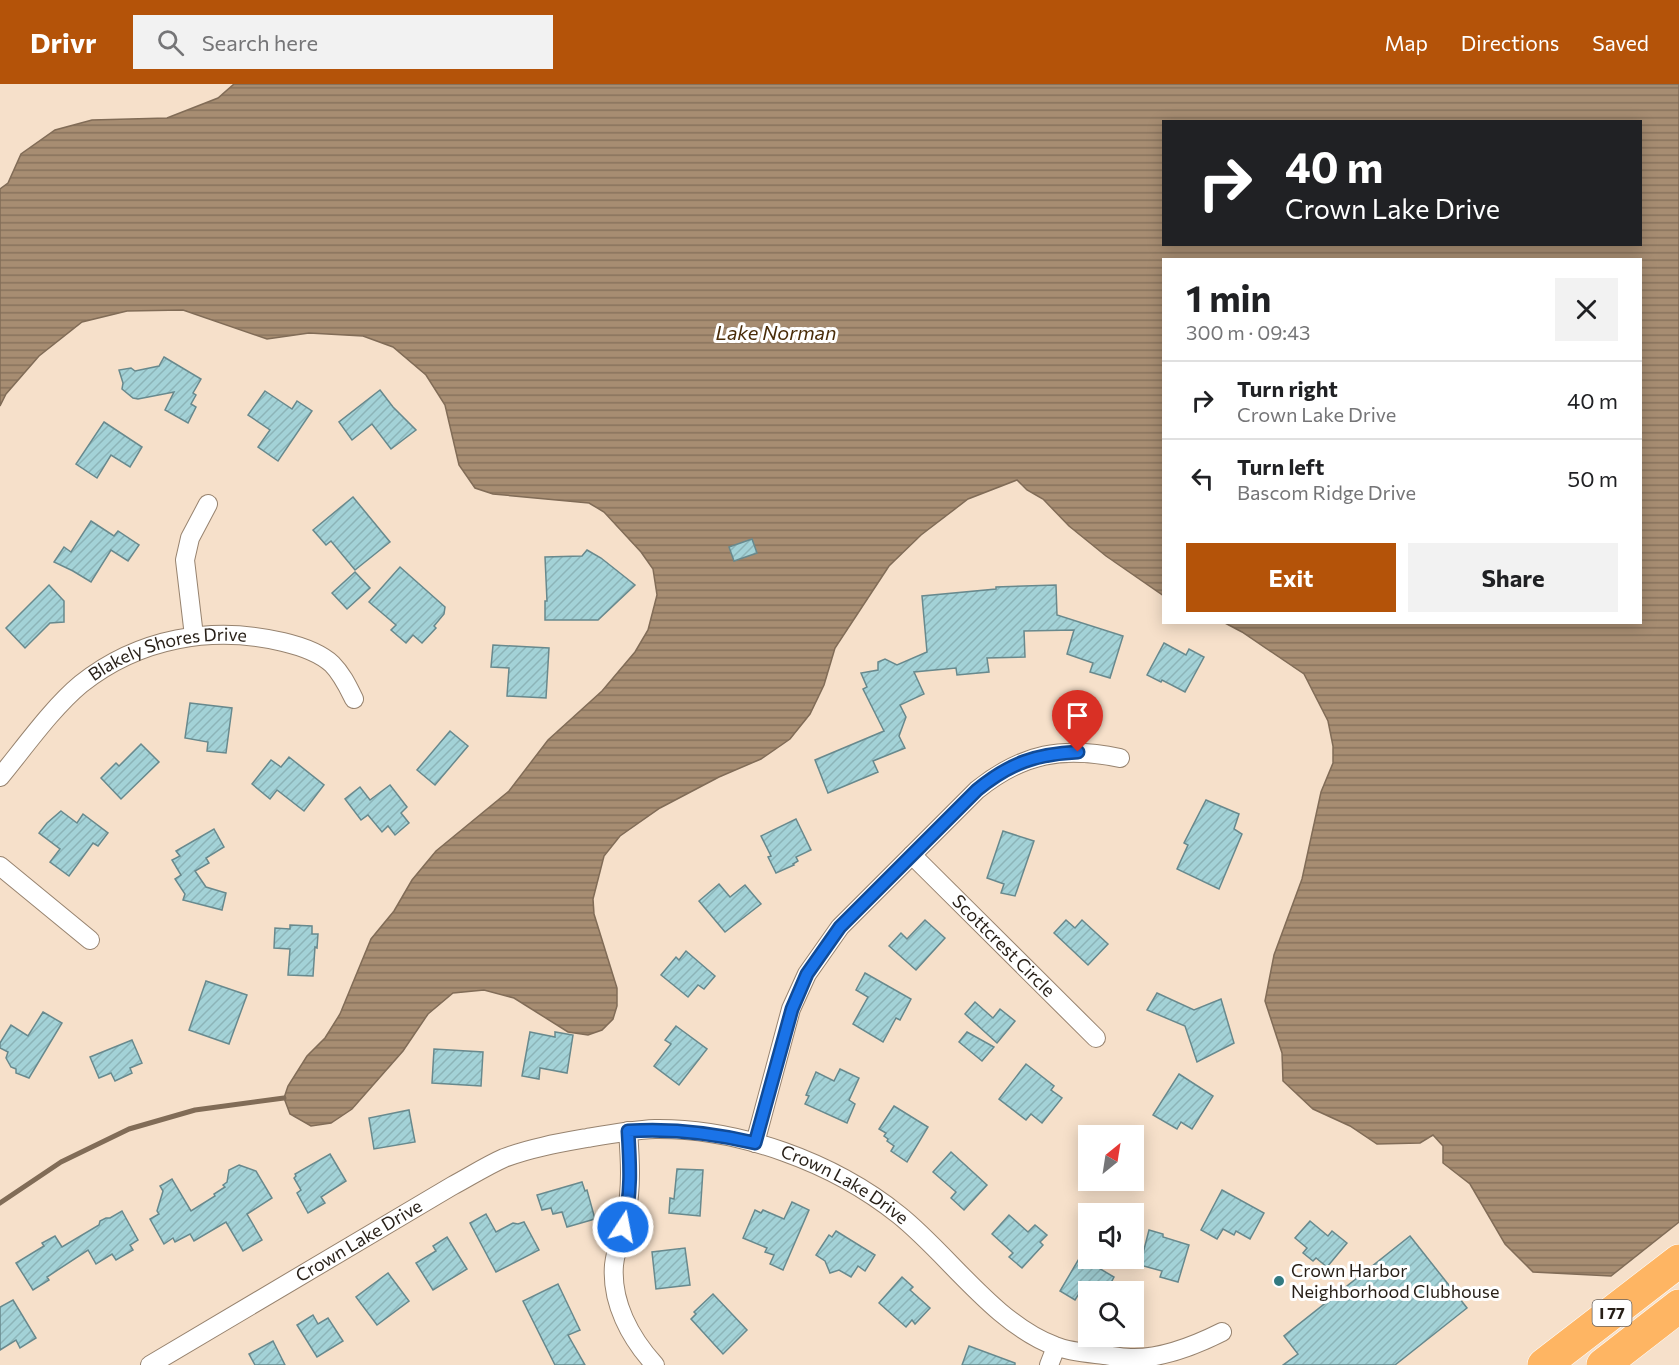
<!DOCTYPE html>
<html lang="en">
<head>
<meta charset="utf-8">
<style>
  :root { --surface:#fff; --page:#f2f2f2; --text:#202124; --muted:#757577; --line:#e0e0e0; --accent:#b45309 }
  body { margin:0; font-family:Commissioner,sans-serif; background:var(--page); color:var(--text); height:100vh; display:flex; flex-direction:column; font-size:22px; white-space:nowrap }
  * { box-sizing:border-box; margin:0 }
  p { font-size:20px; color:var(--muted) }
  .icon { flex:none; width:33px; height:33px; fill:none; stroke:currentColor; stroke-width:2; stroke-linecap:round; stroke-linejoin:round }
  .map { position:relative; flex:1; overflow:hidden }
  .details { position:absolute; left:1162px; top:174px; width:480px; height:366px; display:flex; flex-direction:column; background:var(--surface); border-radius:0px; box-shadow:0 3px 15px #0003 }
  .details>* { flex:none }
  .top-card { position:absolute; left:1162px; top:36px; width:480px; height:126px; border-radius:0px; box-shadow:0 3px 15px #0003; background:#202124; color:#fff; overflow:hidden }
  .needle { width:39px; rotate:30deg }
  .controls { position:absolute; left:1078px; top:1041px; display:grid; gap:12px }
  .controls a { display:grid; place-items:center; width:66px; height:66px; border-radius:0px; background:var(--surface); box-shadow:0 3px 15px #0003; font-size:30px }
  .pin { position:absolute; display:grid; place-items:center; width:51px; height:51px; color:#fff; margin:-62px -26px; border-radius:50% 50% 50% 0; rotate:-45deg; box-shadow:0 0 6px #0007 }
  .pin .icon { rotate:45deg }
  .me { position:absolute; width:66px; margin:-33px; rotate:11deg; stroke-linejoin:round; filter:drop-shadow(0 0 4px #0008) }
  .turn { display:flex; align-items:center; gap:21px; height:126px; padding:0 24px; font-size:27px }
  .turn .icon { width:78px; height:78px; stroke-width:2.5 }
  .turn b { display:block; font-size:42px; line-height:51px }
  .round { display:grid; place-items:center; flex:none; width:63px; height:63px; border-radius:0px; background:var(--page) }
  .overview { display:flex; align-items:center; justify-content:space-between; height:102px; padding:0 24px }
  h1 { font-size:36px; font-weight:700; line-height:45px }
  .button { display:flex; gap:12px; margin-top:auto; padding:12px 24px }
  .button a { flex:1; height:69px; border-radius:0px; background:var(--accent); color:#fff; font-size:24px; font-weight:700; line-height:69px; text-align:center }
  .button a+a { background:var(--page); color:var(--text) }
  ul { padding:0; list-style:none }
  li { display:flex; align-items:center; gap:18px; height:78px; padding:0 24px; border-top:2px solid var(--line) }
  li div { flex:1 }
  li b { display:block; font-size:22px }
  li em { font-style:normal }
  header { display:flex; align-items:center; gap:36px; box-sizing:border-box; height:84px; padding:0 30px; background:var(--accent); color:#fff }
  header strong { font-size:28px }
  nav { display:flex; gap:33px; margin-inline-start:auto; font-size:21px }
  .search { width:420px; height:54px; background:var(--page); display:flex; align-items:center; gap:15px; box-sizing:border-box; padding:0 21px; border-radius:0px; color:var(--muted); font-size:22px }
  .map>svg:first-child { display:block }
  .water { fill:url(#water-rules); stroke:#816c57; stroke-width:1.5; fill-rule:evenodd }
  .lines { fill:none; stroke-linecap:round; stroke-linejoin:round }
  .stream { stroke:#816c57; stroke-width:5 }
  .building { fill:url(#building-hatch); stroke:#68898d; stroke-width:1.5 }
  .street-casing { stroke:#97836f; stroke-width:20 }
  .highway-casing { stroke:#fff; stroke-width:34 }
  .street { stroke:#fff; stroke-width:18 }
  .highway { stroke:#feb563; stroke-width:33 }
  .route-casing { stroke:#114b97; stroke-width:15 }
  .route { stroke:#1a73e8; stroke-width:10 }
  .poi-dot { fill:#327a81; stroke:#fff; stroke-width:2 }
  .labels { text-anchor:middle; stroke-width:6; stroke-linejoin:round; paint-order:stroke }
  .shield { fill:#fff; stroke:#68625d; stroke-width:1.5 }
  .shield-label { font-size:16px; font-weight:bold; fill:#271f17 }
  .street-label { font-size:18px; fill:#271f17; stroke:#fff }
  .poi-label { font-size:18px; fill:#271f17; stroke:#fff; text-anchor:start }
  .water-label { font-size:20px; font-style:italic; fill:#492c09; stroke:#fff }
</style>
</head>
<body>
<header>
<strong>Drivr</strong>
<div class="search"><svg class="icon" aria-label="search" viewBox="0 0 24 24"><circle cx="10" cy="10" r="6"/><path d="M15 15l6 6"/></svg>Search here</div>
<nav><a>Map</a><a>Directions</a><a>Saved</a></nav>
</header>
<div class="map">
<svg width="1679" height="1281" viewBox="0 0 1679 1281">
  <defs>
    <pattern id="water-rules" width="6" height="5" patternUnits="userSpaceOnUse" patternTransform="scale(1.5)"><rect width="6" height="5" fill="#a78d72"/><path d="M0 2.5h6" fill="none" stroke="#88735d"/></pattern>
    <pattern id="building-hatch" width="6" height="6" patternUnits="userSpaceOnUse" patternTransform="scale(1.5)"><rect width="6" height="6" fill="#a3d2d7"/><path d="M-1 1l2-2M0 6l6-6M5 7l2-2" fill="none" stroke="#8cb4b8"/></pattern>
  </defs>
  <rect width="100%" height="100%" fill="#f6e0ca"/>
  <path class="water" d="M234 0H1679V1138L1611 1192 1533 1188 1505 1160 1470 1100 1443 1079V1062L1433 1051 1420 1059 1377 1060 1350 1042 1313 1025 1283 997 1282 969 1265 917 1274 871 1302 795 1321 708 1333 679V662L1328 637 1304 590 1242 548 1225 539 1641 538V176H1164V512L1106 472 1069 442 1043 415 1027 406 1017 396 968 415 921 451 889 482 835 564 824 601 810 630 790 655 761 675 719 693 660 724 620 752 604 772 593 815 594 830 617 904V922L613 935 602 946 588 951 568 948 514 914 484 906 453 909 428 930 403 967 352 1025 331 1039 311 1042 290 1030 284 1014 288 1002 307 972 325 954 340 930 371 855 394 827 412 796 436 767 509 707 548 656 602 607 635 568 648 546 657 511 653 485 641 468 604 428 589 419 493 410 475 404 459 381 445 321 426 291 393 263 363 252 309 249 267 255 183 226 127 227 82 238 39 272 6 310 0 322V105L8 99 21 70 55 46 92 36 167 34 218 14ZM1164 38H1641V160H1164Z"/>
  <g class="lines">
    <polyline class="stream" points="0,1119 61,1078 129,1045 195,1026 284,1014"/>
  </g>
  <g class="building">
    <polygon points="164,273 201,295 193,309 196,311 191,320 196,323 188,339 165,326 174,308 138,315 133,314 122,305 123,299 119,286 131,284 135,287 159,282"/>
    <polygon points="380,306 393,323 416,346 391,365 372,340 352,356 339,338"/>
    <polygon points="265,307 292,325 297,317 312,327 278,377 258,363 270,346 248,331"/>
    <polygon points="104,338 142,363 130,383 111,371 97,394 76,380"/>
    <polygon points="353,413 390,458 355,486 331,457 326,461 313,446"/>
    <polygon points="91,437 114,452 118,447 139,461 128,477 111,466 91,498 73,487 54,478 64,463 71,468"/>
    <polygon points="752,455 757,469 734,477 729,463"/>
    <polygon points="587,466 601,474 635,501 598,536 545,536 545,517 547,517 545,473 582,472"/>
    <polygon points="400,483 445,523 444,530 434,542 436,544 422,559 413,551 406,559 391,546 396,541 369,518"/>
    <polygon points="355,488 370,504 347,525 332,509"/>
    <polygon points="49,501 64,517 64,538 50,539 25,564 6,544"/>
    <polygon points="1056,501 1057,531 1123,552 1110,594 1090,588 1093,579 1067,570 1074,546 1024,547 1025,573 987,574 989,588 957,591 956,584 914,588 924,610 900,621 906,633 899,652 905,664 873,677 878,688 828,709 815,676 884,647 863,605 867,603 861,589 878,586 878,578 885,575 897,581 927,568 922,512 996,505 996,503"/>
    <polygon points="1164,559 1186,571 1189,565 1204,573 1185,608 1162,596 1161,598 1147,591"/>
    <polygon points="493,561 549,564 546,614 507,612 509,584 491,583"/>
    <polygon points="190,619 232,624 226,669 207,667 208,658 185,654"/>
    <polygon points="450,647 468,662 435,701 417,686"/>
    <polygon points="141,660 159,678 121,715 101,694 116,679 119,682"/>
    <polygon points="289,673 324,701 304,727 277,706 270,715 252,700 271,676 281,683"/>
    <polygon points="390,701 407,723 401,729 409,739 395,751 388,742 382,748 368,731 361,736 345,715 360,703 370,716"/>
    <polygon points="1206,716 1239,730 1234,745 1242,750 1219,805 1177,785 1188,761 1184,759"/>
    <polygon points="61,727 77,739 83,730 108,749 98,762 93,759 69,792 50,778 60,765 39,749 47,739"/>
    <polygon points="796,735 811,766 796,773 798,777 793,780 794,781 776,789 768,773 771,772 761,752"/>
    <polygon points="214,745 224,763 206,774 209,779 195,787 206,803 226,809 222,826 183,816 185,810 175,795 181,791 172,776 180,772 176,767"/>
    <polygon points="1003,747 1034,757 1015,812 1001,809 1004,800 987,794"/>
    <polygon points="719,800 730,813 745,801 761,820 725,848 699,817"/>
    <polygon points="925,836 945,854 916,886 889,862 901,849 907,855"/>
    <polygon points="1066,836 1075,844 1082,836 1108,860 1088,881 1054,849"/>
    <polygon points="290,841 312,842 312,850 318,850 317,864 315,863 313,892 288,891 290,865 274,864 275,844 290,845"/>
    <polygon points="686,867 715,892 704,905 698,901 688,913 661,891 676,873 679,876"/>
    <polygon points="865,889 911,915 900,936 896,934 883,958 853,940 868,913 856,906"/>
    <polygon points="206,897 247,911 229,960 189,946"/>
    <polygon points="1157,909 1194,926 1221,915 1234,959 1197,978 1185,942 1147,926"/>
    <polygon points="975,918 993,934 1000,925 1015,937 997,959 965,930"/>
    <polygon points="43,928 62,939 29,994 16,989 16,985 11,983 6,974 8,968 0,964 0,959 11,941 28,952"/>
    <polygon points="676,942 707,965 679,1001 654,982 671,960 665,956"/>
    <polygon points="530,948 555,953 555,948 573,951 567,989 540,984 539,995 522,992"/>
    <polygon points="967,948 994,963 982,977 959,958"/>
    <polygon points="132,956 142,979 130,984 132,989 115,997 111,989 99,994 90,973"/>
    <polygon points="434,965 483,968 481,1002 432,999"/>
    <polygon points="1026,980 1054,1002 1051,1006 1062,1014 1042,1039 1031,1030 1026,1036 999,1015"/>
    <polygon points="840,985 859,994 849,1016 855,1020 847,1039 805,1020 809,1012 806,1011 816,988 834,997"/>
    <polygon points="1179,990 1213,1012 1192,1045 1181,1038 1177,1045 1153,1031"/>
    <polygon points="894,1022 928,1043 907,1078 891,1067 894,1062 887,1057 888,1055 884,1052 886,1049 879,1045"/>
    <polygon points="409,1026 415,1058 374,1065 369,1034"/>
    <polygon points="951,1068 987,1101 964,1126 951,1114 956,1108 933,1088"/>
    <polygon points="330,1070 346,1097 321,1113 325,1119 308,1129 297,1109 301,1106 294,1094 296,1092 295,1090"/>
    <polygon points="239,1081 256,1087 272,1114 247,1130 262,1156 243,1167 226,1138 194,1157 190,1150 175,1158 173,1154 164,1160 150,1135 159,1130 157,1127 163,1107 160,1102 172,1095 191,1127 215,1112 214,1110 225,1103 223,1101 227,1098 229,1086"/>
    <polygon points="677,1085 703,1086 700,1132 669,1129 670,1114 674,1115"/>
    <polygon points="582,1098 585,1107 587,1106 595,1135 567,1143 562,1128 553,1130 551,1124 542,1126 537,1111"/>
    <polygon points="1222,1106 1264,1129 1250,1155 1236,1147 1234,1151 1223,1145 1217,1155 1201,1146"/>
    <polygon points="792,1118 809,1126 783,1186 770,1180 774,1171 765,1168 767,1164 743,1154 755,1126 761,1129 763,1126 784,1135"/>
    <polygon points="122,1127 138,1156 130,1161 133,1166 116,1176 112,1170 96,1180 88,1166 47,1193 49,1196 33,1206 16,1179 44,1162 42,1159 55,1152 62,1163 99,1141 100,1137 106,1134 110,1134"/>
    <polygon points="486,1130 496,1148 513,1139 518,1140 524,1138 539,1166 496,1188 470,1139"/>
    <polygon points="1009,1131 1028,1148 1035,1141 1047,1151 1040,1158 1043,1161 1022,1184 1009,1173 1013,1169 992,1150"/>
    <polygon points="1310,1137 1328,1152 1332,1147 1347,1159 1327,1183 1316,1174 1313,1177 1303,1169 1307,1164 1295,1154"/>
    <polygon points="1149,1146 1163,1150 1163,1153 1189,1161 1178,1198 1160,1193 1162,1187 1140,1181"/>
    <polygon points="836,1147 875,1171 865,1187 858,1182 851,1193 839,1186 830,1189 825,1177 816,1171 829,1151 832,1153"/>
    <polygon points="1410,1152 1467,1224 1395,1281 1283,1281 1298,1270 1284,1252"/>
    <polygon points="447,1153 467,1185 433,1206 416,1179 436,1167 433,1162"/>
    <polygon points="685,1164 690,1201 656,1205 652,1168"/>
    <polygon points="1080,1173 1114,1193 1106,1208 1089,1208 1089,1214 1080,1208 1075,1216 1060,1207"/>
    <polygon points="388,1189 409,1217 377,1241 356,1213"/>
    <polygon points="902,1193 913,1203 910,1206 930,1224 915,1240 912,1236 906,1243 879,1219"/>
    <polygon points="558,1200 580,1246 568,1251 585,1281 555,1281 523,1217"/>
    <polygon points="713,1210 747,1246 723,1270 691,1235 696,1230 694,1228"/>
    <polygon points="13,1216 36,1254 20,1264 16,1256 0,1266 0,1223"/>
    <polygon points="313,1231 318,1240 328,1234 343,1257 317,1273 297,1241"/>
    <polygon points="273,1257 285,1281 255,1281 249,1270"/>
    <polygon points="969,1262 1015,1279 1015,1281 962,1281"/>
  </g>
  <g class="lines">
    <defs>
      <g id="street">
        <polyline points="194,552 185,476 190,454 208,420"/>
        <path id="s1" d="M0 693C24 664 52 624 81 600 139 554 212 541 283 558 300 562 319 568 332 580 342 590 348 603 354 615"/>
        <path id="s2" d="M912 771 1096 954"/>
        <polyline points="0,782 90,856"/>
        <path d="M628 1047C630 1074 632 1104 626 1131 623 1147 616 1163 614 1181 611 1218 630 1254 655 1281"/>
        <path d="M755 1059 791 925 807 890 840 843 977 706C1023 669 1063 662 1120 674"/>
        <path id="s3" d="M150 1281 452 1102C469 1093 486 1082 504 1074 530 1064 559 1059 587 1054 610 1050 632 1046 655 1045 739 1044 833 1078 899 1131 948 1170 995 1240 1055 1262 1070 1268 1087 1269 1104 1271 1112 1272 1122 1274 1131 1274 1162 1275 1194 1262 1222 1248"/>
        <polyline points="1049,1281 1056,1263"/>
      </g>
      <g id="highway">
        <polyline points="1544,1281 1679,1177"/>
        <polyline points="1603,1281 1679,1222"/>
      </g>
    </defs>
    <use href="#street" class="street-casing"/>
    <use href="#highway" class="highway-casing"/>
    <use href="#street" class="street"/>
    <use href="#highway" class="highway"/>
  </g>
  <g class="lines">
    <defs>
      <path id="route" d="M623 1143C632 1112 630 1079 628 1047 672 1044 713 1049 755 1059L792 925 807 890 840 843 977 706C1010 679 1036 670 1078 668"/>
    </defs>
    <use href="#route" class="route-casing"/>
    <use href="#route" class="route"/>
  </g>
  <circle class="poi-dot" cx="1279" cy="1197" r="6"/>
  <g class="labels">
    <rect class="shield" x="1592.5" y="1216" width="39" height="26" rx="4.5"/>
    <g class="shield-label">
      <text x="1612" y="1235">I 77</text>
    </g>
    <g class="street-label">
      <text dy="6" stroke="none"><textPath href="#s1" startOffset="218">Blakely Shores Drive</textPath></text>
      <text dy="6" stroke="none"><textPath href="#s2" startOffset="129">Scottcrest Circle</textPath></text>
      <text dy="6" stroke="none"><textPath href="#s3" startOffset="765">Crown Lake Drive</textPath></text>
      <text dy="6" stroke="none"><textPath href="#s3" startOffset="243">Crown Lake Drive</textPath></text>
    </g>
    <g class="poi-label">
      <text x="1291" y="1193">Crown Harbor<tspan x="1291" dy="21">Neighborhood Clubhouse</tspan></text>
    </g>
    <g class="water-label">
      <text x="776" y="256">Lake Norman</text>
    </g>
  </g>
</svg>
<div class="controls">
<a><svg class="needle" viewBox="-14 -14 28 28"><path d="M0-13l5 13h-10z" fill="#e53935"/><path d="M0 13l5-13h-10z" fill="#757577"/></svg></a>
<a><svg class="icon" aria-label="sound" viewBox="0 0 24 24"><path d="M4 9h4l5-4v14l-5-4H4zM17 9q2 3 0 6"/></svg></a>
<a><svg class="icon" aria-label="search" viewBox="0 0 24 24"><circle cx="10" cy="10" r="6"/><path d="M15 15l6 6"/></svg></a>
</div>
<div class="pin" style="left:1078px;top:668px;background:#d93025"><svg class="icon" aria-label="arrive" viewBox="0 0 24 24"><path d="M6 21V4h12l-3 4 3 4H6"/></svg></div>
<svg class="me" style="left:623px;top:1143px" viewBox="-20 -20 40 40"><circle r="17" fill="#1a73e8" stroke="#fff" stroke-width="3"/><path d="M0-11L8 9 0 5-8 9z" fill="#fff"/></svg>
<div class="top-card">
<div class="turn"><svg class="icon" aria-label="right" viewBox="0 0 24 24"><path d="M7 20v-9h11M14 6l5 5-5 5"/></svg><div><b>40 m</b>Crown Lake Drive</div></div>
</div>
<section class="details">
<div class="overview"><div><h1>1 min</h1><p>300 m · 09:43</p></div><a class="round"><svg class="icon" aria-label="close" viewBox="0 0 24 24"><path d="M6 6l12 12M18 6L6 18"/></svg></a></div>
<ul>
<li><svg class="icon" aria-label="right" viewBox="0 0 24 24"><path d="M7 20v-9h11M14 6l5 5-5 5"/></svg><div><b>Turn right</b><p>Crown Lake Drive</p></div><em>40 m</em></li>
<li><svg class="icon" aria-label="left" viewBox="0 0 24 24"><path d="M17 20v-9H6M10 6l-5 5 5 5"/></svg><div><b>Turn left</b><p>Bascom Ridge Drive</p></div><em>50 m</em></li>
</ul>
<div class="button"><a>Exit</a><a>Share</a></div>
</section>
</div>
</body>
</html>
